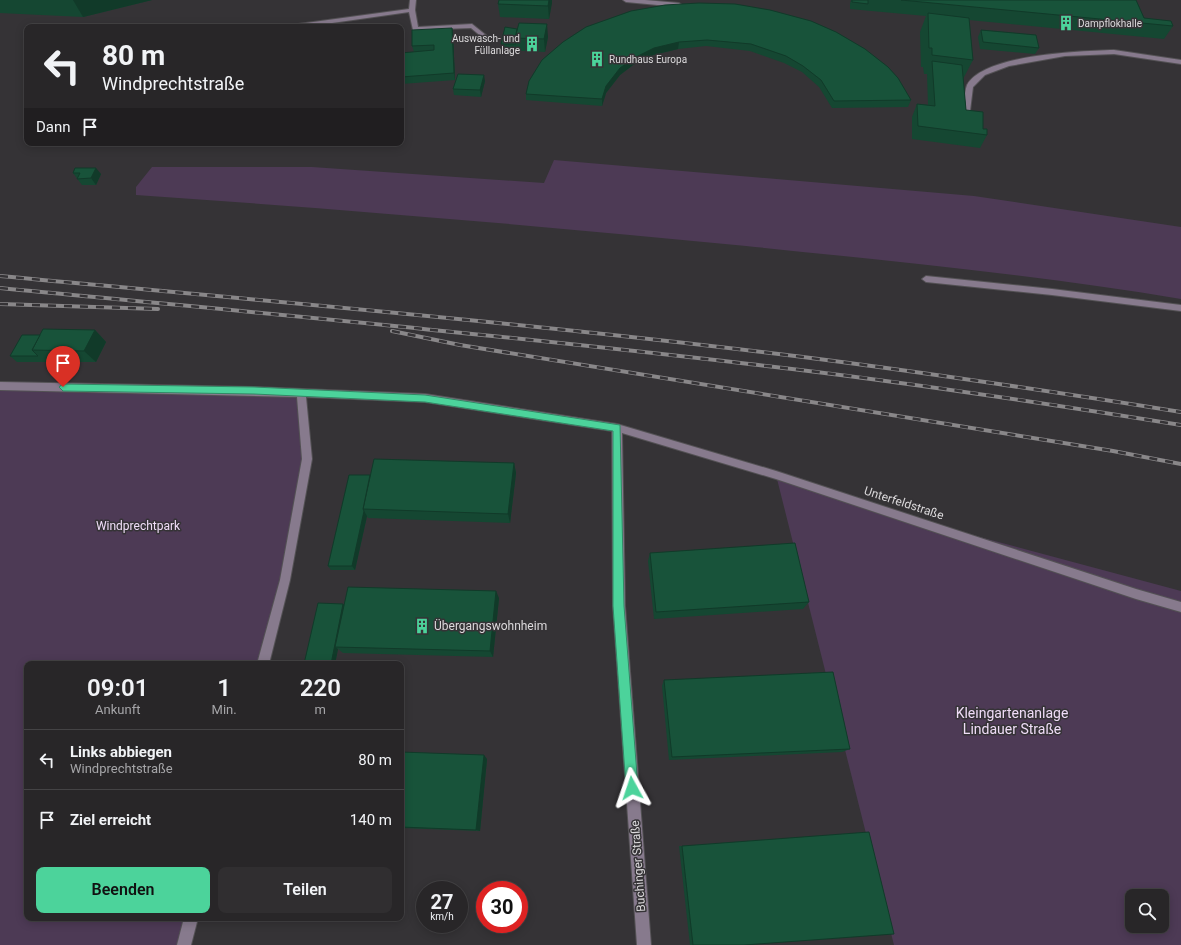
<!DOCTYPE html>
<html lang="de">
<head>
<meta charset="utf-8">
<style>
  :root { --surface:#282628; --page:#302e30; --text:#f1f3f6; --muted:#a5a5a8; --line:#444345; --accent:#4cd39b }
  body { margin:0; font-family:Roboto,sans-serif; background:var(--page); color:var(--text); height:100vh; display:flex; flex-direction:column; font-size:15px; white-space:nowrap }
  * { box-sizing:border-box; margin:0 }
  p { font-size:13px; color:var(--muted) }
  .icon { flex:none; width:22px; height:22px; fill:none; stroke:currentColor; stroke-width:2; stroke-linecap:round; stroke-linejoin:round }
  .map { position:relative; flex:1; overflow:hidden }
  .side { position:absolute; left:24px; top:661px; width:380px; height:260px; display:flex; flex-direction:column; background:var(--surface); border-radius:8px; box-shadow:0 2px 10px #0003,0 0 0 1px var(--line) }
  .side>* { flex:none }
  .top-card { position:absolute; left:24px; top:24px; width:380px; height:122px; border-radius:8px; box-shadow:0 2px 10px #0003,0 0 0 1px var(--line); background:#282628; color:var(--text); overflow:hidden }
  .tools { position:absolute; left:1125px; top:889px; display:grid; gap:8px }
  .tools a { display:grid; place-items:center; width:44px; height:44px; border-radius:8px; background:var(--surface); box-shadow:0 2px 10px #0003,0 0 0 1px var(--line); font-size:20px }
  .speed { position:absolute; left:416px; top:881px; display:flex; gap:8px; font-size:20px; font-weight:700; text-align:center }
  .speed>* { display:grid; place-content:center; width:52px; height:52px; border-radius:50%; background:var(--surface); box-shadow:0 2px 10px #0003,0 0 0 1px var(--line); line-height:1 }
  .speed small { font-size:10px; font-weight:400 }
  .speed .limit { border:6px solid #d22; background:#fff; color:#111 }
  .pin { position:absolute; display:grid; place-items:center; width:34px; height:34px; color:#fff; margin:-41px -17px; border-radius:50% 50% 50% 0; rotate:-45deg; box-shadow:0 0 4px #0007 }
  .pin .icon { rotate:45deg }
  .me { position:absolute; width:44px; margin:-22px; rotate:355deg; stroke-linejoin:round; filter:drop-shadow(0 0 3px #0008) }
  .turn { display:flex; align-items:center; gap:14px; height:84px; padding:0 12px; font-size:18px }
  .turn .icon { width:52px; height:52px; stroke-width:2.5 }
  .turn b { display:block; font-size:28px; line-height:34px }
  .then { display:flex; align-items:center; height:38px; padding:0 12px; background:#0003; gap:8px; font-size:15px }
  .eta { display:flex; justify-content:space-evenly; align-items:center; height:68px; text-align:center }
  .eta b { font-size:24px; font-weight:600; line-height:28px }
  .action { display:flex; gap:8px; margin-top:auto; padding:8px 12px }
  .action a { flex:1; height:46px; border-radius:8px; background:var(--accent); color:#111; font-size:16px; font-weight:600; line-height:46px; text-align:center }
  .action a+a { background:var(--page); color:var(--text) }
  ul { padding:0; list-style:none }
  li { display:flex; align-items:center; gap:12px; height:60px; padding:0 12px; border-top:1px solid var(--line) }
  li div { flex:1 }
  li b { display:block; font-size:15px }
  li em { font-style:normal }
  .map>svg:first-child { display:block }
  .green { fill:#4d3a55; fill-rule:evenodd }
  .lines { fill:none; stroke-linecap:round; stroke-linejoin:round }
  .minor-casing { stroke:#535154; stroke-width:2 }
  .minor { fill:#877a8d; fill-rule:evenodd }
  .rail-casing { stroke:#898789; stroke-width:4 }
  .rail { stroke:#353336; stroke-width:2.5; stroke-dasharray:8; stroke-linecap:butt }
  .wall { fill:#154732 }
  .shaded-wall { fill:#113a29 }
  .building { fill:#18533a; stroke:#113a29 }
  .route { fill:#4cd39b; stroke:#318965 }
  .labels { text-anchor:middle; stroke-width:3; stroke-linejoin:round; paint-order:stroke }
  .far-poi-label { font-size:10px; fill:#dbd9db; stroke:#353336; text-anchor:start }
  .street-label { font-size:12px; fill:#dbd9db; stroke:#353336 }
  .park-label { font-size:12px; fill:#efdcf7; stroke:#353336 }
  .poi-label { font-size:12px; fill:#dbd9db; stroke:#353336; text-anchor:start }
  .near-park-label { font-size:14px; fill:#efdcf7; stroke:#353336 }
</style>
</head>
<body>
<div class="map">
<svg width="1181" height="945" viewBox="0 0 1181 945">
  <rect width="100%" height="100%" fill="#353336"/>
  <g class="green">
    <path d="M554 160 974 196 1181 227V299C1037 275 891 261 746 246 543 226 340 209 136 195V187L152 167H312L544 183Z"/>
    <polygon points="0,386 301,393 307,459 263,664 27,664 27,918 191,918 184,945 0,945"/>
    <path d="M776 475 905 517 1181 591V945H894ZM1132 896H1162V926H1132Z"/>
  </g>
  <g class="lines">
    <defs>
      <g id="minor">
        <polygon points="410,0 416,0 415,10 418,27 472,24 487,36 482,37 471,28 413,30 409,12 304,27 288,27 291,25 409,9"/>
        <polygon points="623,0 645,0 679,3 682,5 679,7 626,2"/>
        <path d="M1114 50 1181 60V64L1114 54 1065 56 1009 66 985 75 973 87 969 119 966 121 963 119C964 111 964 92 967 85 984 54 1082 51 1114 50Z"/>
        <polygon points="926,276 1052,289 1181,305 1181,311 1052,295 926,282 922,279"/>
        <polygon points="0,382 254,387 425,394 617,424 776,471 1136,589 1181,602 1181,612 1136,599 776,479 622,433 625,606 651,945 637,945 613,606 612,431 425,402 306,397 312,459 290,580 269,664 257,664 280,580 302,459 297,397 0,390"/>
        <polygon points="184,918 198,918 191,945 177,945"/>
      </g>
    </defs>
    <use href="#minor" class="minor-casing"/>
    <use href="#minor" class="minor"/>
    <defs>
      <g id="rail">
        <path d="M0 276C268 301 536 324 803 357 929 373 1055 392 1181 412"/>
        <path d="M0 288C250 312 500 335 749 364 894 380 1037 402 1181 425"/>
        <polyline points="0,304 158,309"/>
        <polyline points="392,331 460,345 1113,451 1181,464"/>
      </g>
    </defs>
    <use href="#rail" class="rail-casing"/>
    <use href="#rail" class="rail"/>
  </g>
  <g class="wall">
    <polygon points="0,0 152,0 83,17 0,13"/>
    <polygon points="499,0 552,0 549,19 500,17 498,4"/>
    <polygon points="851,0 1136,0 1144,18 1173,26 1164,39 969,20 973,60 963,79 966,110 983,129 987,135 980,148 912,139 912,117 917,104 928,105 927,74 924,74 923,67 921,67 920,32 926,16 850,9 850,4"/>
    <polygon points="665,5 911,100 908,107 832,108 819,87 802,72 784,63 750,51 706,46 678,49 653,55 633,65 620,75 606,93 602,106 526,100 526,94"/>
    <polygon points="505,27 548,37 545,52 502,50 501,44"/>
    <polygon points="452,28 453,34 455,80 401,84 401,53 414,52 412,46"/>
    <polygon points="981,30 1039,48 1035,54 980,49 978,37"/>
    <polygon points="485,81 481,97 454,95 453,89"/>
    <polygon points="75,168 101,174 96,185 82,185 73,173"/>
    <polygon points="95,330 106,342 96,362 17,362 10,356 40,335"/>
    <polygon points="514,463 516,473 510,523 368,518 367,516 355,570 331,570 328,566 370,475"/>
    <polygon points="650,553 809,602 803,609 654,619 648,561"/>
    <polygon points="499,598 493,657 343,653 338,649 335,664 304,664 343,604 344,605"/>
    <polygon points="664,680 850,749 842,752 669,760 662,686"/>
    <polygon points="401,752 487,759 480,831 401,828"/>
    <polygon points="679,846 682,846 744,945 690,945"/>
  </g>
  <g class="shaded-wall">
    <polygon points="73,0 152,0 83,17"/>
    <polygon points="549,0 552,0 552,3 549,19 548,6"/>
    <polygon points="547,24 548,37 545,52 544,39"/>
    <polygon points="452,28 453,34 455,80 454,73"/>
    <polygon points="679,42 678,49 653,55 633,65 620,75 606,93 602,106 602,99 606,86 620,68 634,58 654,48"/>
    <polygon points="484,75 485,81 481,97 480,90"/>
    <polygon points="96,168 101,174 96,185 91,178"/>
    <polygon points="95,330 106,342 96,362 84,351"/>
    <polygon points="514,463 516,473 510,523 508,514"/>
    <polygon points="364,511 367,516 355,570 352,566"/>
    <polygon points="496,591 499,598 493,657 490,651"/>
    <polygon points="343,604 347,608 335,647 338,649 335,664 331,664"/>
    <polygon points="484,755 487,759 480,831 476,830"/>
  </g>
  <g class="building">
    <polygon points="499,0 549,0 548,6 498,4"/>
    <polygon points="852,0 868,0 868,4 852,2"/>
    <polygon points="901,0 1136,0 1144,18 1171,21 1173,26"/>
    <polygon points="699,3 735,4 770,10 811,21 836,32 865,49 888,67 898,78 911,100 834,101 821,80 803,66 786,56 751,44 707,40 679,42 654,48 634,58 620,68 606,86 602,99 526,94 529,81 542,60 563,42 586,27 631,11 665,5"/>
    <polygon points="928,13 969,18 973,60 932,55 932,48 929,48"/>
    <polygon points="519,23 547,24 544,39 515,38"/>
    <polygon points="505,27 517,29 515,38 516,44 501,44"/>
    <polygon points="452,28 454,73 401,77 401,53 434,50 434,45 412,46 412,30"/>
    <polygon points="981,30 1036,35 1039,48 983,42"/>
    <polygon points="932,61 962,65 966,110 983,112 983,129 987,129 987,135 918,126 917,104 935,106"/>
    <polygon points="458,74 484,75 480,90 453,89"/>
    <polygon points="75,168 96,168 91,178 77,179 80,173 73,173"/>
    <polygon points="43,329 95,330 84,351 32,350"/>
    <polygon points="22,335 40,335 32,350 38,356 10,356"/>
    <polygon points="374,459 514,463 508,514 363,509"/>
    <polygon points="349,475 370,475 363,509 364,511 352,566 328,566"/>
    <polygon points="795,543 809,602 656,612 650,553"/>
    <polygon points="348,587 496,591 490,651 335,647"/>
    <polygon points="318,603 343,604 331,664 304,664"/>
    <polygon points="833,672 850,749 672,757 664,680"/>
    <polygon points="401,752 484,755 476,830 401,827"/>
    <polygon points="869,832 894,934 744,945 693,945 682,846"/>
  </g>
  <polygon class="route" points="63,384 254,387 425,395 620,425 624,606 638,788 636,792 632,794 628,792 626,788 613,606 613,431 425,402 254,394 63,391 59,387"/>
  <defs>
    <symbol id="building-bare" viewBox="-9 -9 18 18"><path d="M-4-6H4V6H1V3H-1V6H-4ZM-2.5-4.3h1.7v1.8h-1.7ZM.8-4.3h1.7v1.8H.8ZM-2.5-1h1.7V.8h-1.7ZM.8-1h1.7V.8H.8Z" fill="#4cd39b" stroke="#353336" stroke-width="2.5" paint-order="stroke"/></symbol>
  </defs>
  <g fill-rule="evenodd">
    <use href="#building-bare" x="1055" y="12" width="22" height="22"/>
    <use href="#building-bare" x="521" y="33" width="22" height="22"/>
    <use href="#building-bare" x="586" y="48" width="22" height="22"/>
    <use href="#building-bare" x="411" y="615" width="22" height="22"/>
  </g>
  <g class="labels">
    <g class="far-poi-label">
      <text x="1078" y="27">Dampflokhalle</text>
      <text x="520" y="42" text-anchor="end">Auswasch- und<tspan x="520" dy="12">Füllanlage</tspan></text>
      <text x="609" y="63">Rundhaus Europa</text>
    </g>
    <g class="street-label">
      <text transform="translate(904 503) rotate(18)" y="4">Unterfeldstraße</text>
      <text transform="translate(638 866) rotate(-94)" y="4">Buchinger Straße</text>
    </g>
    <g class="park-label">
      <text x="138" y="530">Windprechtpark</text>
    </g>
    <g class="poi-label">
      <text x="434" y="630">Übergangswohnheim</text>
    </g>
    <g class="near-park-label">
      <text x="1012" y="718">Kleingartenanlage<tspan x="1012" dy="16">Lindauer Straße</tspan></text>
    </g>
  </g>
</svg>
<div class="tools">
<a><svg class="icon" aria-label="search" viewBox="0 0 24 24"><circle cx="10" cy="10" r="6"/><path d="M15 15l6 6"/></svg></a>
</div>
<div class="speed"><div>27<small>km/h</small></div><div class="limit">30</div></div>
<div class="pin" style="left:63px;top:387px;background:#d93025"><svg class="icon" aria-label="arrive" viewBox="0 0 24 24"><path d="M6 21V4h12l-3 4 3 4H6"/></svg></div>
<svg class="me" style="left:632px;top:788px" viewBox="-20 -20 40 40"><path d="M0-17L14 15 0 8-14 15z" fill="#4cd39b" stroke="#fff" stroke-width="4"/></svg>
<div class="top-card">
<div class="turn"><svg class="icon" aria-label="left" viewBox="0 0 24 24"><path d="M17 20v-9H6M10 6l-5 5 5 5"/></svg><div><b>80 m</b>Windprechtstraße</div></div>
<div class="then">Dann<svg class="icon" aria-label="arrive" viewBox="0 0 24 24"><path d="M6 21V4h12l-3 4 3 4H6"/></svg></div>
</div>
<section class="side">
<div class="eta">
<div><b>09:01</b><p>Ankunft</p></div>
<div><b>1</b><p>Min.</p></div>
<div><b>220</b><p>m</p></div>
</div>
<ul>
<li><svg class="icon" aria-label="left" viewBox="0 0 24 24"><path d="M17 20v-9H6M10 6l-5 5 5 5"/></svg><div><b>Links abbiegen</b><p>Windprechtstraße</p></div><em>80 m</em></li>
<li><svg class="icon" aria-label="arrive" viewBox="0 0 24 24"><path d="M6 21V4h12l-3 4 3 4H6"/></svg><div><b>Ziel erreicht</b></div><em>140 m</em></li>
</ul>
<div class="action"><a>Beenden</a><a>Teilen</a></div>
</section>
</div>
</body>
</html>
